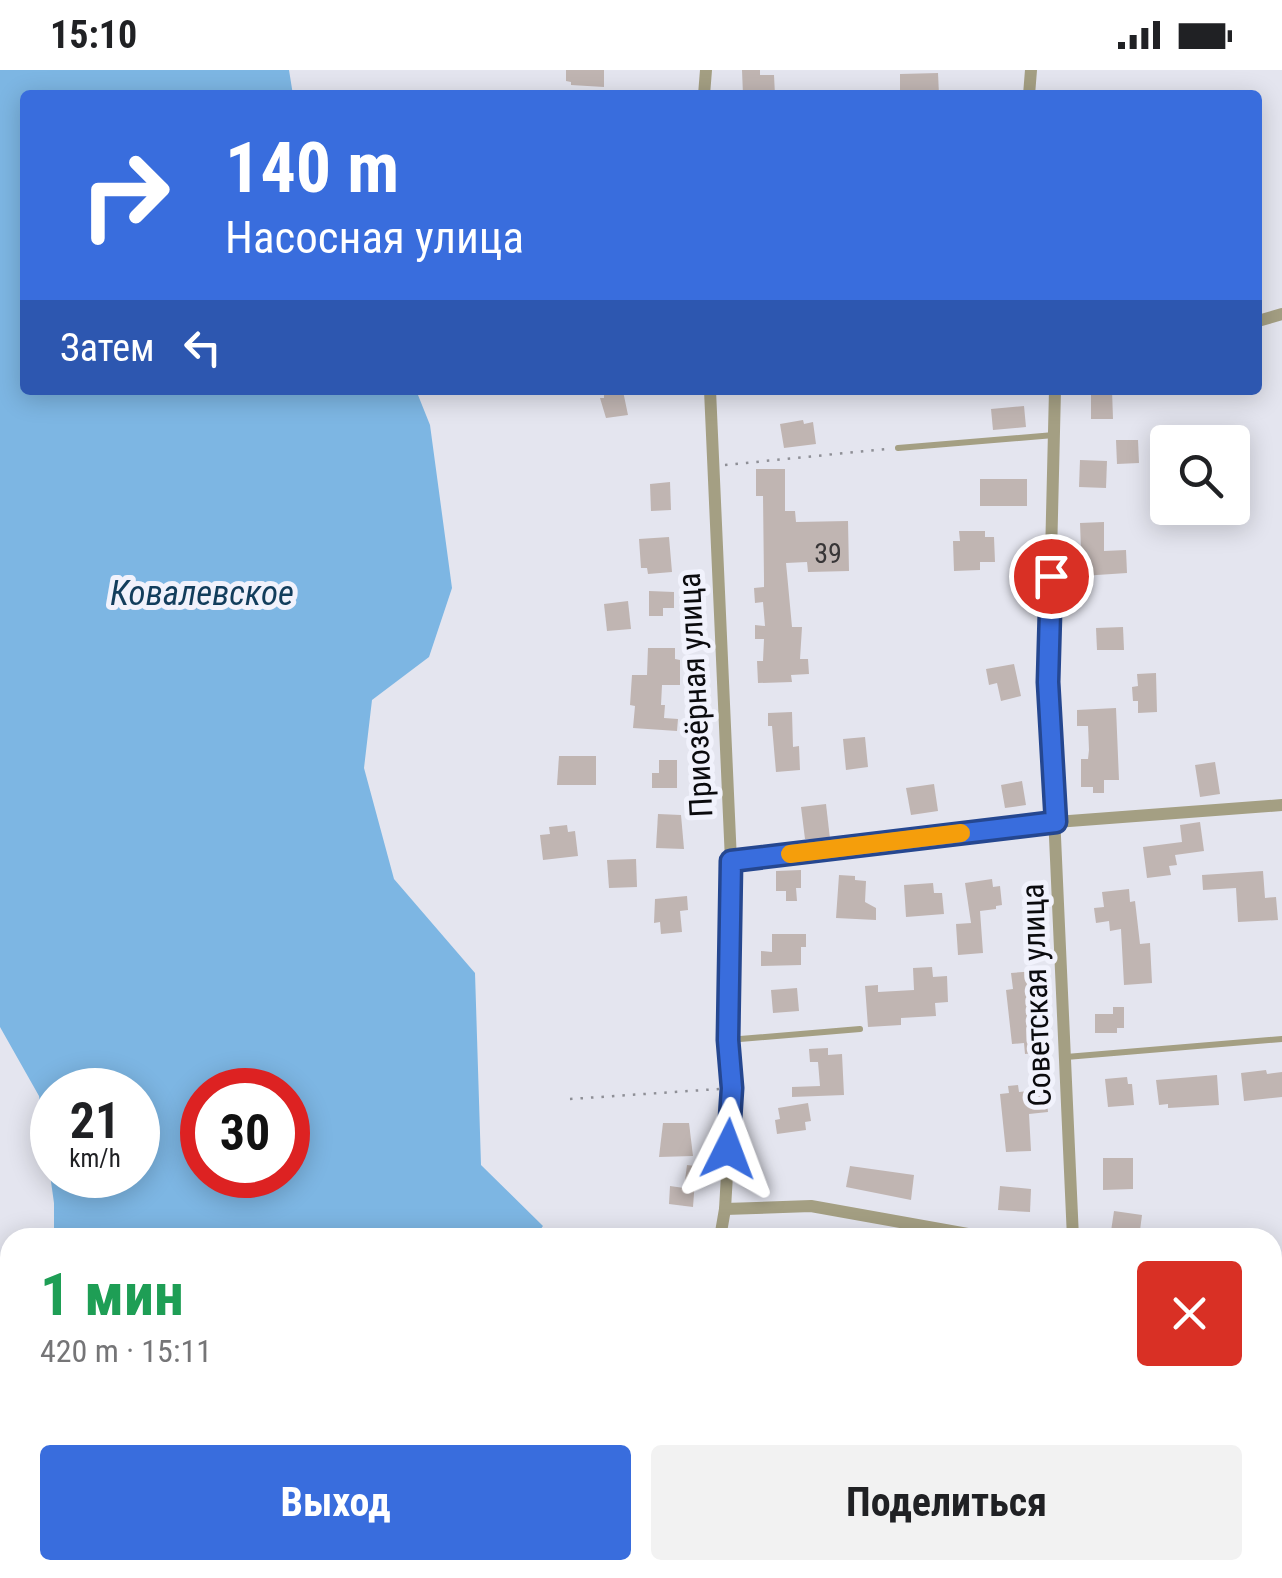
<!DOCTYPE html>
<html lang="ru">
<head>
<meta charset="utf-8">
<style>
  :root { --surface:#fff; --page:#f2f2f2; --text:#202124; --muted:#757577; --accent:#396ddd }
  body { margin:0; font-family:"Roboto Condensed",sans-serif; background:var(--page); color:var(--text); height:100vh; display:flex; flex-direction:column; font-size:38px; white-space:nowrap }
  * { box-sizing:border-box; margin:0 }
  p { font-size:32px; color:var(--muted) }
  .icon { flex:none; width:55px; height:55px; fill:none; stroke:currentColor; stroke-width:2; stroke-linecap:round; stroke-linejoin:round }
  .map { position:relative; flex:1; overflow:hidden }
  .panel { position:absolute; left:0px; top:1158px; width:1282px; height:352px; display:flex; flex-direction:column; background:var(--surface); border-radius:30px 30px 0 0; box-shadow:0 5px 25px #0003 }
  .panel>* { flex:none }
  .guide { position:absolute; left:20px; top:20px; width:1242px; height:305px; border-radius:10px; box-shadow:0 5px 25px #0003; background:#396ddd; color:#fff; overflow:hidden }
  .tools { position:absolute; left:1150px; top:355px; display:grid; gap:20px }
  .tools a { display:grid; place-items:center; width:100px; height:100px; border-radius:10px; background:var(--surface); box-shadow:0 5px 25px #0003; font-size:50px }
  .speed { position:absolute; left:30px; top:998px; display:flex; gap:20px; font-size:50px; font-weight:700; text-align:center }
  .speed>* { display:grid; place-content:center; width:130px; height:130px; border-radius:50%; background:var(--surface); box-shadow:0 5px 25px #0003; line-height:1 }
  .speed small { font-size:25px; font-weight:400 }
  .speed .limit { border:15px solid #d22; background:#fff; color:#111 }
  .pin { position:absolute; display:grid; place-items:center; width:85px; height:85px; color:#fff; margin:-42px; border:5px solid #fff; border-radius:50%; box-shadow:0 2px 10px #0007 }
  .me { position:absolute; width:110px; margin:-55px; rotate:3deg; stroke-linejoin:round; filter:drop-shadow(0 0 8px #0008) }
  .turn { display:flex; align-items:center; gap:35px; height:210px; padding:0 40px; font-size:45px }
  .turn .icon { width:130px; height:130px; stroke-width:2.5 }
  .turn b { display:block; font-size:70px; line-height:85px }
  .then { display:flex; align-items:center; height:95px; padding:0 40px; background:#0003; gap:20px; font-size:38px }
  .round { display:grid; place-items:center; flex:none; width:105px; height:105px; border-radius:10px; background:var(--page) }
  .headline { display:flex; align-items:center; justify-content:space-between; height:170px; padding:0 40px }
  h1 { font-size:60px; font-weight:700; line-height:75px; color:#1e9e55 }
  .button { display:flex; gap:20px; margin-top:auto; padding:20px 40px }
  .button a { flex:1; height:115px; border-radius:10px; background:var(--accent); color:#fff; font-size:40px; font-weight:700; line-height:115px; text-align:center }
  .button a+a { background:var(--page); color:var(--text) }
  .status { display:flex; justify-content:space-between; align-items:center; height:70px; padding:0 50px; background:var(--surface); direction:ltr }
  .status svg { height:28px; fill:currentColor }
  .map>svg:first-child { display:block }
  .water { fill:#7db6e3; fill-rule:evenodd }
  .building { fill:#c0b5b2 }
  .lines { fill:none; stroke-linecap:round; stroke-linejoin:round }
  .path { stroke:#8e8f96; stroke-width:2.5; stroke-dasharray:2.5 8; stroke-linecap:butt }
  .service { stroke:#a49f83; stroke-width:6 }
  .minor { stroke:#a49f83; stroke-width:12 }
  .route-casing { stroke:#254790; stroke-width:25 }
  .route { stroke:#396ddd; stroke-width:18 }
  .slow { stroke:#f59e0b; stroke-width:18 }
  .labels { text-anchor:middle; stroke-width:10; stroke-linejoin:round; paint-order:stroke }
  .number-label { font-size:28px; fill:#383637 }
  .street-label { font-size:32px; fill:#0b0b0e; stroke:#f1f2fc }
  .water-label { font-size:35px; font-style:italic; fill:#123d5c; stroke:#f1f2fc }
</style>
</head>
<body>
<div class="status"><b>15:10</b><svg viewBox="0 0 49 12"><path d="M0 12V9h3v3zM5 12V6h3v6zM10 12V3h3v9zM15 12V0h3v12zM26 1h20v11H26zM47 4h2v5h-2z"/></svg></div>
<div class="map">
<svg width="1282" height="1508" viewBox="0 0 1282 1508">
  <rect width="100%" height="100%" fill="#e4e5ef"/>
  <path class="water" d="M0 0H289L293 25H25V320H416L430 355 452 518 429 587 372 630 364 698 394 809 475 903 481 1095 543 1156 535 1167H54V1133L39 1026 0 957ZM52 1020H138V1105H52ZM202 1020H288V1105H202Z"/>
  <g class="building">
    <polygon points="566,0 604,0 604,17 571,15 571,12 566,11"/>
    <polygon points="742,0 760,0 760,5 774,5 775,25 743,25"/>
    <polygon points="938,3 939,25 900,25 900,4"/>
    <polygon points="1091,320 1112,320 1113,349 1091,349"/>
    <polygon points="623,321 628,345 606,348 600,328 604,328 604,324"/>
    <polygon points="1024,336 1026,357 993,360 991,339"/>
    <polygon points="803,350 804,354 813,352 816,374 784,378 780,354"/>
    <polygon points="1116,370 1138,370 1139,393 1117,394"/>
    <polygon points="1080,390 1107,391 1106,418 1079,417"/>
    <polygon points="756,399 785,399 785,441 795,441 796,452 848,451 849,501 808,502 807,492 786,493 792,557 802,557 800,589 808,589 809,604 791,605 792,612 758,613 757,591 763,591 764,569 755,569 755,555 765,556 763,532 755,533 754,518 764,517 764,510 763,426 756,426"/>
    <rect x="980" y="409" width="47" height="27"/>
    <polygon points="670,412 671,440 651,441 650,414"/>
    <polygon points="1104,452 1104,481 1126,480 1127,503 1082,506 1080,453"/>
    <polygon points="959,461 985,461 985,467 994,467 995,492 980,492 980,500 954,501 953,471 960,471"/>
    <polygon points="669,467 672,502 648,504 647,498 641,498 639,469"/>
    <polygon points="649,521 674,522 674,538 663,538 663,546 649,546"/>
    <polygon points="628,531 631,559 607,561 604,534"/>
    <polygon points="1123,557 1124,580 1097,580 1096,558"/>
    <polygon points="648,578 675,578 675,589 680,590 680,615 662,615 661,635 665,635 664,648 678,649 677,661 633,658 635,636 630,635 632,605 647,605"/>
    <polygon points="1014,594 1021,626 1001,631 997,613 989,615 986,599"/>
    <polygon points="1156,603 1157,642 1138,643 1138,631 1133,631 1132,617 1138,616 1137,604"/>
    <polygon points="1116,638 1119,710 1104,710 1104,723 1093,723 1093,717 1081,717 1081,689 1088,689 1089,680 1088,656 1077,656 1077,640"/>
    <polygon points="792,642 793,677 799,676 800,700 776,702 772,656 768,656 768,643"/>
    <polygon points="865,667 868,697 846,700 843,669"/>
    <polygon points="559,686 596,686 596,715 557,715"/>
    <polygon points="659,690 677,690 677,718 652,718 652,703 659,703"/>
    <polygon points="1215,692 1220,724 1200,727 1195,695"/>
    <polygon points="1022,711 1026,735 1005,738 1001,715"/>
    <polygon points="934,714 938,741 911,745 906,718"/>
    <polygon points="826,734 830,769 805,769 801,737"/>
    <polygon points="658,744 681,745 684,779 656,778"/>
    <polygon points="1200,752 1204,781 1175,785 1177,795 1169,796 1171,805 1147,808 1143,777 1182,772 1180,755"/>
    <polygon points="567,755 568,762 575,761 578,786 543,790 540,765 550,764 549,757"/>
    <polygon points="636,789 637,817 609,818 607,790"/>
    <polygon points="801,800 801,818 796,818 797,831 786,831 786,821 776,821 776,801"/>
    <polygon points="1263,801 1265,828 1276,827 1278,850 1238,852 1236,818 1203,820 1202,805"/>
    <polygon points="839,805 855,806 855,810 866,811 865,832 876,838 876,850 836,848"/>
    <polygon points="992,809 993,817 1000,816 1002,835 996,836 996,839 980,841 983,883 958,885 956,854 971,853 965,813"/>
    <polygon points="933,813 934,823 942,823 944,844 906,847 904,815"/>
    <polygon points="1129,819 1130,832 1135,831 1140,874 1150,873 1152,913 1124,915 1121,859 1110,861 1109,851 1096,853 1094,838 1104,837 1102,822"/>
    <polygon points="687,826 688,840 680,841 682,862 661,864 660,852 654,853 655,829"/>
    <polygon points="772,864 806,864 806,877 801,877 801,895 761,896 761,881 772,882"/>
    <polygon points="932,897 933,907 947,906 948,932 935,933 936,946 901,948 901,955 868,957 865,916 878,915 878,922 914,920 913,898"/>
    <polygon points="1037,901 1040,931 1037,931 1044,982 1025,984 1024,973 1012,974 1006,920 1013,919 1011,903"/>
    <polygon points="797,918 799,941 773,943 771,920"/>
    <polygon points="1113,937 1124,937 1124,958 1117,958 1117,963 1095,963 1095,944 1113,944"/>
    <polygon points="828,978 828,985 842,984 844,1025 792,1027 792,1017 820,1016 818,992 810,992 809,979"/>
    <polygon points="1266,1000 1267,1004 1282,1002 1282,1027 1244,1031 1241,1003"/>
    <polygon points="1217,1005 1219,1035 1168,1038 1168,1034 1159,1035 1156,1010"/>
    <polygon points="1127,1007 1128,1014 1132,1014 1134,1035 1108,1037 1105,1009"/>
    <polygon points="1018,1015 1019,1022 1046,1019 1048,1042 1029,1044 1031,1081 1006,1082 1000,1024 1009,1023 1008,1016"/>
    <polygon points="808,1033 811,1051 805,1052 806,1060 777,1064 775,1050 780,1049 778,1038"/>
    <polygon points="663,1053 689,1053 693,1086 659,1087"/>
    <polygon points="1103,1088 1133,1088 1133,1119 1103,1120"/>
    <polygon points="687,1095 696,1096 693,1137 669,1134 670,1116 684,1118"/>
    <polygon points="850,1096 914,1105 911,1130 846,1117"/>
    <polygon points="1000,1116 1031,1119 1030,1142 998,1140"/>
    <polygon points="1114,1141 1142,1145 1139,1168 1110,1168"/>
  </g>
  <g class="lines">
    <g class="path">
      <polyline points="725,395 886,379"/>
      <polyline points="570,1029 719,1019"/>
    </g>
    <g class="service">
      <polyline points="898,378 1054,365"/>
      <polyline points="728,970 860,959"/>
      <polyline points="1066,987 1282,969"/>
    </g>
    <g class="minor">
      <polyline points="704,25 706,0"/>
      <polyline points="1029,25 1031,0"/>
      <polyline points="1258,251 1282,244"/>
      <polyline points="710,320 731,791 728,970 732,1018 725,1139 720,1168"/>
      <polyline points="1055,320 1048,611 1073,1168"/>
      <polyline points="731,791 1056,752 1282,735"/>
      <polyline points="725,1139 811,1136 990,1168"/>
      <polyline points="1272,1204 1282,1205"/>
      <polyline points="0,1397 10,1472"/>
      <polyline points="15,1500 17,1508"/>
      <polyline points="673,1508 675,1500"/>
      <polyline points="987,1508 990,1500"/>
    </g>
  </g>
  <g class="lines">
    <defs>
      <polyline id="route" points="728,1079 732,1018 728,970 731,791 1056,752 1048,612 1051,506"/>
    </defs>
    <use href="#route" class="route-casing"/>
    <use href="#route" class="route"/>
    <polyline class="slow" points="790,784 961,763"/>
  </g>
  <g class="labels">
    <g class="number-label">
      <text x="828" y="493">39</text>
    </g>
    <g class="street-label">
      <text transform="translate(695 625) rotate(-93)" y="11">Приозёрная улица</text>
      <text transform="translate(1036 925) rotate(-92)" y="11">Советская улица</text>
    </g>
    <g class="water-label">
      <text x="202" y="535">Ковалевское</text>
    </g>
  </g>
</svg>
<div class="tools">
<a><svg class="icon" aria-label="search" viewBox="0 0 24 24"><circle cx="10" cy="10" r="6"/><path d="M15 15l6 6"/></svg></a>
</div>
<div class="speed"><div>21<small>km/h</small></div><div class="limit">30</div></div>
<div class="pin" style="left:1051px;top:506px;background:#d93025"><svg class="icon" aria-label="arrive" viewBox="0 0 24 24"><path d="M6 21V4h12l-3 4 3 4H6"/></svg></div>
<svg class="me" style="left:728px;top:1079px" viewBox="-20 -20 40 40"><path d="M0-17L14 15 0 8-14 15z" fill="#396ddd" stroke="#fff" stroke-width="4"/></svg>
<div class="guide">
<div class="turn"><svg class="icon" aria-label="right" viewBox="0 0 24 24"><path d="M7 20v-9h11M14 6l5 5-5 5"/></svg><div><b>140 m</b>Насосная улица</div></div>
<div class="then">Затем<svg class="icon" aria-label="left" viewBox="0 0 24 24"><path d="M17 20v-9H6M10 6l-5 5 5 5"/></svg></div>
</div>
<section class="panel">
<div class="headline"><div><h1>1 мин</h1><p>420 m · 15:11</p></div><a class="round" style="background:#d93025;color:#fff"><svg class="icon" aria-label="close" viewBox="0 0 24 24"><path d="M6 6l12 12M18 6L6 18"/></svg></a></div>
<div class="button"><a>Выход</a><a>Поделиться</a></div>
</section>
</div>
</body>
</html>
